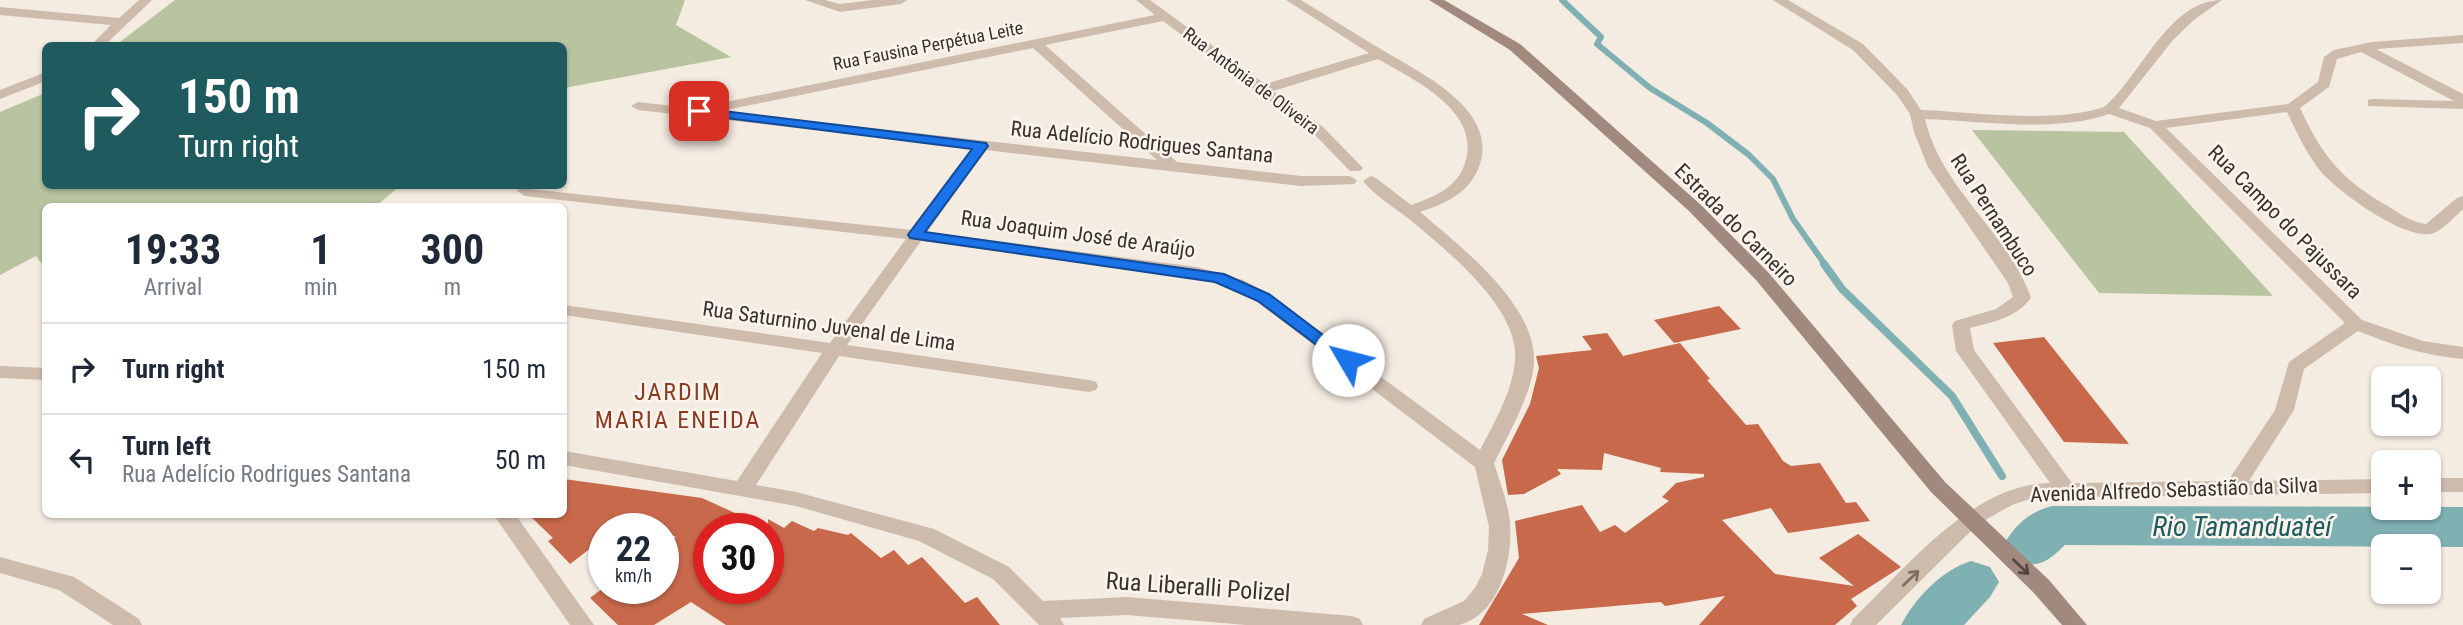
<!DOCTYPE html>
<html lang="en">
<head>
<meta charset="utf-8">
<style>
  :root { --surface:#fff; --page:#f6f6f7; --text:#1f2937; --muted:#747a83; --line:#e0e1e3 }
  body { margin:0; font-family:"Roboto Condensed",sans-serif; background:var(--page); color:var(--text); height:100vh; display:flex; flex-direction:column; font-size:26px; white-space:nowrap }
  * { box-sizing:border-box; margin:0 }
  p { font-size:23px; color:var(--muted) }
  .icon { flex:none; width:38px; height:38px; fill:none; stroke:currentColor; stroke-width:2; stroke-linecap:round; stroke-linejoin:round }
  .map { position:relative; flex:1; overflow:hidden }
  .details { position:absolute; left:42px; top:203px; width:525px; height:315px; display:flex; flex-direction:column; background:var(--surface); border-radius:10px; box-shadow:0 2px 5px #0004 }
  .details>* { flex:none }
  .guide { position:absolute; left:42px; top:42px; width:525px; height:147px; border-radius:10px; box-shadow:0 2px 5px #0004; background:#1f5a5e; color:#fff; overflow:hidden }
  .fabs { position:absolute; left:2371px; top:366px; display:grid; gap:14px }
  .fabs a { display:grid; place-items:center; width:70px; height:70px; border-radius:10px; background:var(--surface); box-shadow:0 2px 5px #0004; font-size:35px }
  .speed { position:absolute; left:588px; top:513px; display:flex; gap:14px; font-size:35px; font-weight:700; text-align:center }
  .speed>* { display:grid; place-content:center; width:91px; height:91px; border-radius:50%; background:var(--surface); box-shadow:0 2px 5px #0004; line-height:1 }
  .speed small { font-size:18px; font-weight:400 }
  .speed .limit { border:10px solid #d22; background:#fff; color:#111 }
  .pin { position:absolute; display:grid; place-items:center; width:60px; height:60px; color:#fff; margin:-30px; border-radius:14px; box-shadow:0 4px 10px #0006 }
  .me { position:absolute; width:77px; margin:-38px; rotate:307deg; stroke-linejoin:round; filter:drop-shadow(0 0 5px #0008) }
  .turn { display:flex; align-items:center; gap:24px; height:147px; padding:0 21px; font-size:32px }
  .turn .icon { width:91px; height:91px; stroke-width:2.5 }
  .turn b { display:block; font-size:49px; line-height:60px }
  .eta { display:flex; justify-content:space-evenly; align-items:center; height:119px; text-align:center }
  .eta b { font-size:42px; font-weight:700; line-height:49px }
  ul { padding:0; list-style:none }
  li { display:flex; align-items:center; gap:21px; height:91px; padding:0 21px; border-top:2px solid var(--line) }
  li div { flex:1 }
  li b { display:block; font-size:26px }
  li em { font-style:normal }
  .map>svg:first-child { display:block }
  .green { fill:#b8c4a0 }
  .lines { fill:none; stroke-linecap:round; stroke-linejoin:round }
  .stream-far1 { stroke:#7fb0b2; stroke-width:6 }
  .stream { stroke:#7fb0b2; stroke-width:8 }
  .river { fill:#7fb0b2; fill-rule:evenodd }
  .building { fill:#c8694b; fill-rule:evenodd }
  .street { fill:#cdbbac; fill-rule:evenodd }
  .secondary { fill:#a18a7d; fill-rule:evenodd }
  .oneway { stroke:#544640 }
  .oneway2 { stroke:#7d6f65 }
  .route { fill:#1a73e8; stroke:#114b97; stroke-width:2 }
  .labels { text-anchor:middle; stroke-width:5; stroke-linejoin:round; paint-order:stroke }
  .far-street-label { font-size:18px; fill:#3b302b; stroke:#fbf5ee }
  .street-label { font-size:21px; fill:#3b302b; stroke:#fbf5ee }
  .quarter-label { font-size:24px; letter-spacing:2px; fill:#8c3b22; stroke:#fbf5ee }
  .near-street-label { font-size:24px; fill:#3b302b; stroke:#fbf5ee }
  .near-water-label { font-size:28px; font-style:italic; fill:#1f5a5e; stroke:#fbf5ee }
</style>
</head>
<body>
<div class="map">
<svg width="2463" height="625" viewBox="0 0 2463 625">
  <rect width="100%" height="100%" fill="#f4ebe1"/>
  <g class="green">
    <polygon points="175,0 685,0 676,25 731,57 564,88 564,46 116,45"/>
    <polygon points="45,93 46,186 400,186 376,206 46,206 45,268 36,256 0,275 0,112"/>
    <polygon points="1972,130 2124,132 2273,296 2099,293"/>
  </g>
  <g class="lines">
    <polyline class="stream-far1" points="1562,0 1601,37 1597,44 1650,88 1707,123 1749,155 1773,179 1793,219 1826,266"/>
    <polyline class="stream" points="1824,264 1842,289 1952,396 2002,476"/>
    <g class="river">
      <path d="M2052 506 2463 507V547L2065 545C2045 564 2038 569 2011 560L2003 546C2015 525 2029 512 2052 506Z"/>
      <path d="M1971 561 1990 567 1999 582 1990 597 1964 625H1901C1915 598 1942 570 1971 561Z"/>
    </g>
  </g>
  <g class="building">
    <polygon points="1719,306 1741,329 1674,343 1654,320"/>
    <polygon points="1607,333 1623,356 1680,343 1710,379 1707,380 1746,425 1758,424 1783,461 1791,466 1820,463 1846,503 1856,502 1870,521 1788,533 1771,508 1722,520 1775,574 1854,586 1819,558 1858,534 1901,567 1851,599 1857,606 1835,625 1699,625 1725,596 1665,606 1661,602 1522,614 1548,625 1479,625 1519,558 1515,521 1582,505 1600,532 1615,525 1625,533 1669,501 1662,497 1676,483 1704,477 1704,474 1660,472 1661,468 1604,453 1602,470 1557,469 1561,474 1524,494 1508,495 1502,460 1530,404 1539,368 1536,356 1592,350 1582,336"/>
    <polygon points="2044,337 2129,444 2064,442 1993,343"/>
    <path d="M564 479 702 498 768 528V519L784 528 792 521 814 531 818 528 848 535 851 533 881 558 894 550 908 565 922 557 965 603 977 597 1000 625H726L691 602 654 625H618L590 598 603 588H663V548L676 537 639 519 626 528H604V538L570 564 548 541 553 538 528 514H564ZM709 528H768V588H709Z"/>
  </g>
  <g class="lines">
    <g class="street">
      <polygon points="139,0 152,0 104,46 90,46 111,25 0,15 0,7 119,18"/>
      <polygon points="805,0 825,0 840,4 873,0 907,0 901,4 840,12"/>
      <path d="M1136 0H1150L1265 84 1369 53 1286 0H1301C1327 16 1352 32 1379 48 1416 71 1498 107 1480 164 1471 192 1447 203 1420 212 1459 245 1533 302 1534 358 1535 389 1508 435 1494 463 1499 480 1506 497 1509 515 1515 552 1502 614 1459 625 1447 625 1432 625 1421 625L1424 619 1464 601 1475 588 1482 574 1488 550 1489 527 1475 467 1257 302 1231 288 1195 277 921 241 847 345 1089 380 1096 382 1098 386 1096 390 1089 392 839 356 756 485 796 492 934 529 1009 567 1043 601 1127 597 1352 616 1360 619 1363 625H1246L1127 615 1060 618 1064 625H1039L993 579 919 541 796 506 564 465V451L737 481 822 353 564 315V305L830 343 906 239 525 196 517 191 520 188 912 230 972 148 638 110 631 106 638 102 710 110 711 105 716 104 1155 15ZM1163 21 1313 133 1350 171H1360L1363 168 1323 127 1273 91 1378 59C1414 80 1482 111 1465 163 1457 188 1434 197 1411 205L1376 178 1371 176 1363 181C1375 196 1394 207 1409 219 1445 249 1520 308 1515 360 1513 391 1494 423 1480 450L1269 294 1243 280 1197 267 927 232 986 150 1301 186 1354 184 1357 181 1354 178 1349 176H1301L1177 162 1045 45ZM1033 48 1157 160 721 111Z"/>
      <path d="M1773 0H1788L1863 44 1907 89 1921 110C1975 112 2054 124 2104 107 2140 78 2168 0 2222 0L2195 19 2173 40 2119 108 2156 121 2288 104 2318 82 2324 57 2334 50 2372 42 2463 35V43L2376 49 2463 94V109L2368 106V100L2373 99 2454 101 2361 52 2337 59 2329 87 2300 108C2323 158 2343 181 2391 208 2402 215 2413 223 2426 224L2457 198 2463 196V209C2455 216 2444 229 2434 233 2408 243 2339 192 2322 173 2307 155 2297 133 2287 112L2166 128 2362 320 2423 341 2463 347V359C2426 356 2392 345 2358 331L2304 369 2294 410 2249 481 2384 479V493L2033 498 2012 505 1978 524 1876 625H1850L1853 619C1906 568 1972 484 2050 483L1956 351 1952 325 1955 321 1996 309 2013 297 2008 283 1928 167 1914 132 1910 114 1897 95 1853 50ZM2109 114 2150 128 2345 323 2289 362 2275 410 2228 481 2072 483 1974 350 1970 328C1993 322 2016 318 2031 298 2008 232 1941 189 1925 119 1982 121 2055 133 2109 114Z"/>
      <polygon points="46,72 46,81 0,99 0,90"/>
      <polygon points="0,366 46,368 46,380 0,378"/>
      <rect x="2429" y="478" width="34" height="14"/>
      <polygon points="493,514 515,514 594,625 570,625"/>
      <polygon points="0,557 74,577 139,619 142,625 113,625 59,590 0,573"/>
    </g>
    <polygon class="secondary" points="1429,0 1444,0 1520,44 1701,205 1768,272 1945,482 2049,580 2087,625 2062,625 2033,592 1931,492 1756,280 1689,211 1510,50"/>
  </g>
  <defs><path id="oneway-shaft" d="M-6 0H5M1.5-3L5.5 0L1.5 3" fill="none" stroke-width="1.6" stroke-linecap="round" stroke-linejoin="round" transform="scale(1.75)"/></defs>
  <use class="oneway" href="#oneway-shaft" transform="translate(2021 567) rotate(44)"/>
  <use class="oneway2" href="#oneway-shaft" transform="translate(1911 578) rotate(-44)"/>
  <polygon class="route" points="699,108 986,143 988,146 925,232 1224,274 1269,294 1356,360 1348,366 1342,364 1258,301 1215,282 910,238 908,235 910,232 972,149 694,114 692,111"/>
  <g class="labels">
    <g class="far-street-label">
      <text transform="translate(928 46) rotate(-11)" y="6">Rua Fausina Perpétua Leite</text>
      <text transform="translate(1251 81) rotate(37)" y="6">Rua Antônia de Oliveira</text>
    </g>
    <g class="street-label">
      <text transform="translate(1142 142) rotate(6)" y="7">Rua Adelício Rodrigues Santana</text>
      <text transform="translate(1994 215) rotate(57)" y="7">Rua Pernambuco</text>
      <text transform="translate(2285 222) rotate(45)" y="7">Rua Campo do Pajussara</text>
      <text transform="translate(1736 225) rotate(45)" y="7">Estrada do Carneiro</text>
      <text transform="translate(1078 234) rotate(8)" y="7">Rua Joaquim José de Araújo</text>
      <text transform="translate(829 326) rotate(8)" y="7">Rua Saturnino Juvenal de Lima</text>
      <text transform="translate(2174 490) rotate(-2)" y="7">Avenida Alfredo Sebastião da Silva</text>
    </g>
    <g class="quarter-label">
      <text x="678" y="400">JARDIM<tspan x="678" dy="28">MARIA ENEIDA</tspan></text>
    </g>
    <g class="near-street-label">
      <text transform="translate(1198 587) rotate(4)" y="8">Rua Liberalli Polizel</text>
    </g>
    <g class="near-water-label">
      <text x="2242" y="536">Rio Tamanduateí</text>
    </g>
  </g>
</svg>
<div class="fabs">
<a><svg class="icon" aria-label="sound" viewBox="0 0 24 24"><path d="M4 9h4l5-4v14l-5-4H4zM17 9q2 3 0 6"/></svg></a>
<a>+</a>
<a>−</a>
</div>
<div class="speed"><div>22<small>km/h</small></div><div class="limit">30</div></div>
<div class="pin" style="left:699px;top:111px;background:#d93025"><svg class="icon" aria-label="arrive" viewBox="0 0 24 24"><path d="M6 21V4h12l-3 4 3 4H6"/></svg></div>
<svg class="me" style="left:1348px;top:360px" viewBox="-20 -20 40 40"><circle r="19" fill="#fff"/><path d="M0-13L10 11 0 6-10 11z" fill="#1a73e8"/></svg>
<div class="guide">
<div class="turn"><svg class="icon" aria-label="right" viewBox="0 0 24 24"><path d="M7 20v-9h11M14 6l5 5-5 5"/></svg><div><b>150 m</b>Turn right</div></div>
</div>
<section class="details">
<div class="eta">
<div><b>19:33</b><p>Arrival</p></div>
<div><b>1</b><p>min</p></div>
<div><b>300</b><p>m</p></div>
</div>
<ul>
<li><svg class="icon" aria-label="right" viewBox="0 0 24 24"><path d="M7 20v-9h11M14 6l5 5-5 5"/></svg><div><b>Turn right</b></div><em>150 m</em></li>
<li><svg class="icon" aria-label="left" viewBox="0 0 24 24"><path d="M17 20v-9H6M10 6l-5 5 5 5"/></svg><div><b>Turn left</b><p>Rua Adelício Rodrigues Santana</p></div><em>50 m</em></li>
</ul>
</section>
</div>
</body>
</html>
